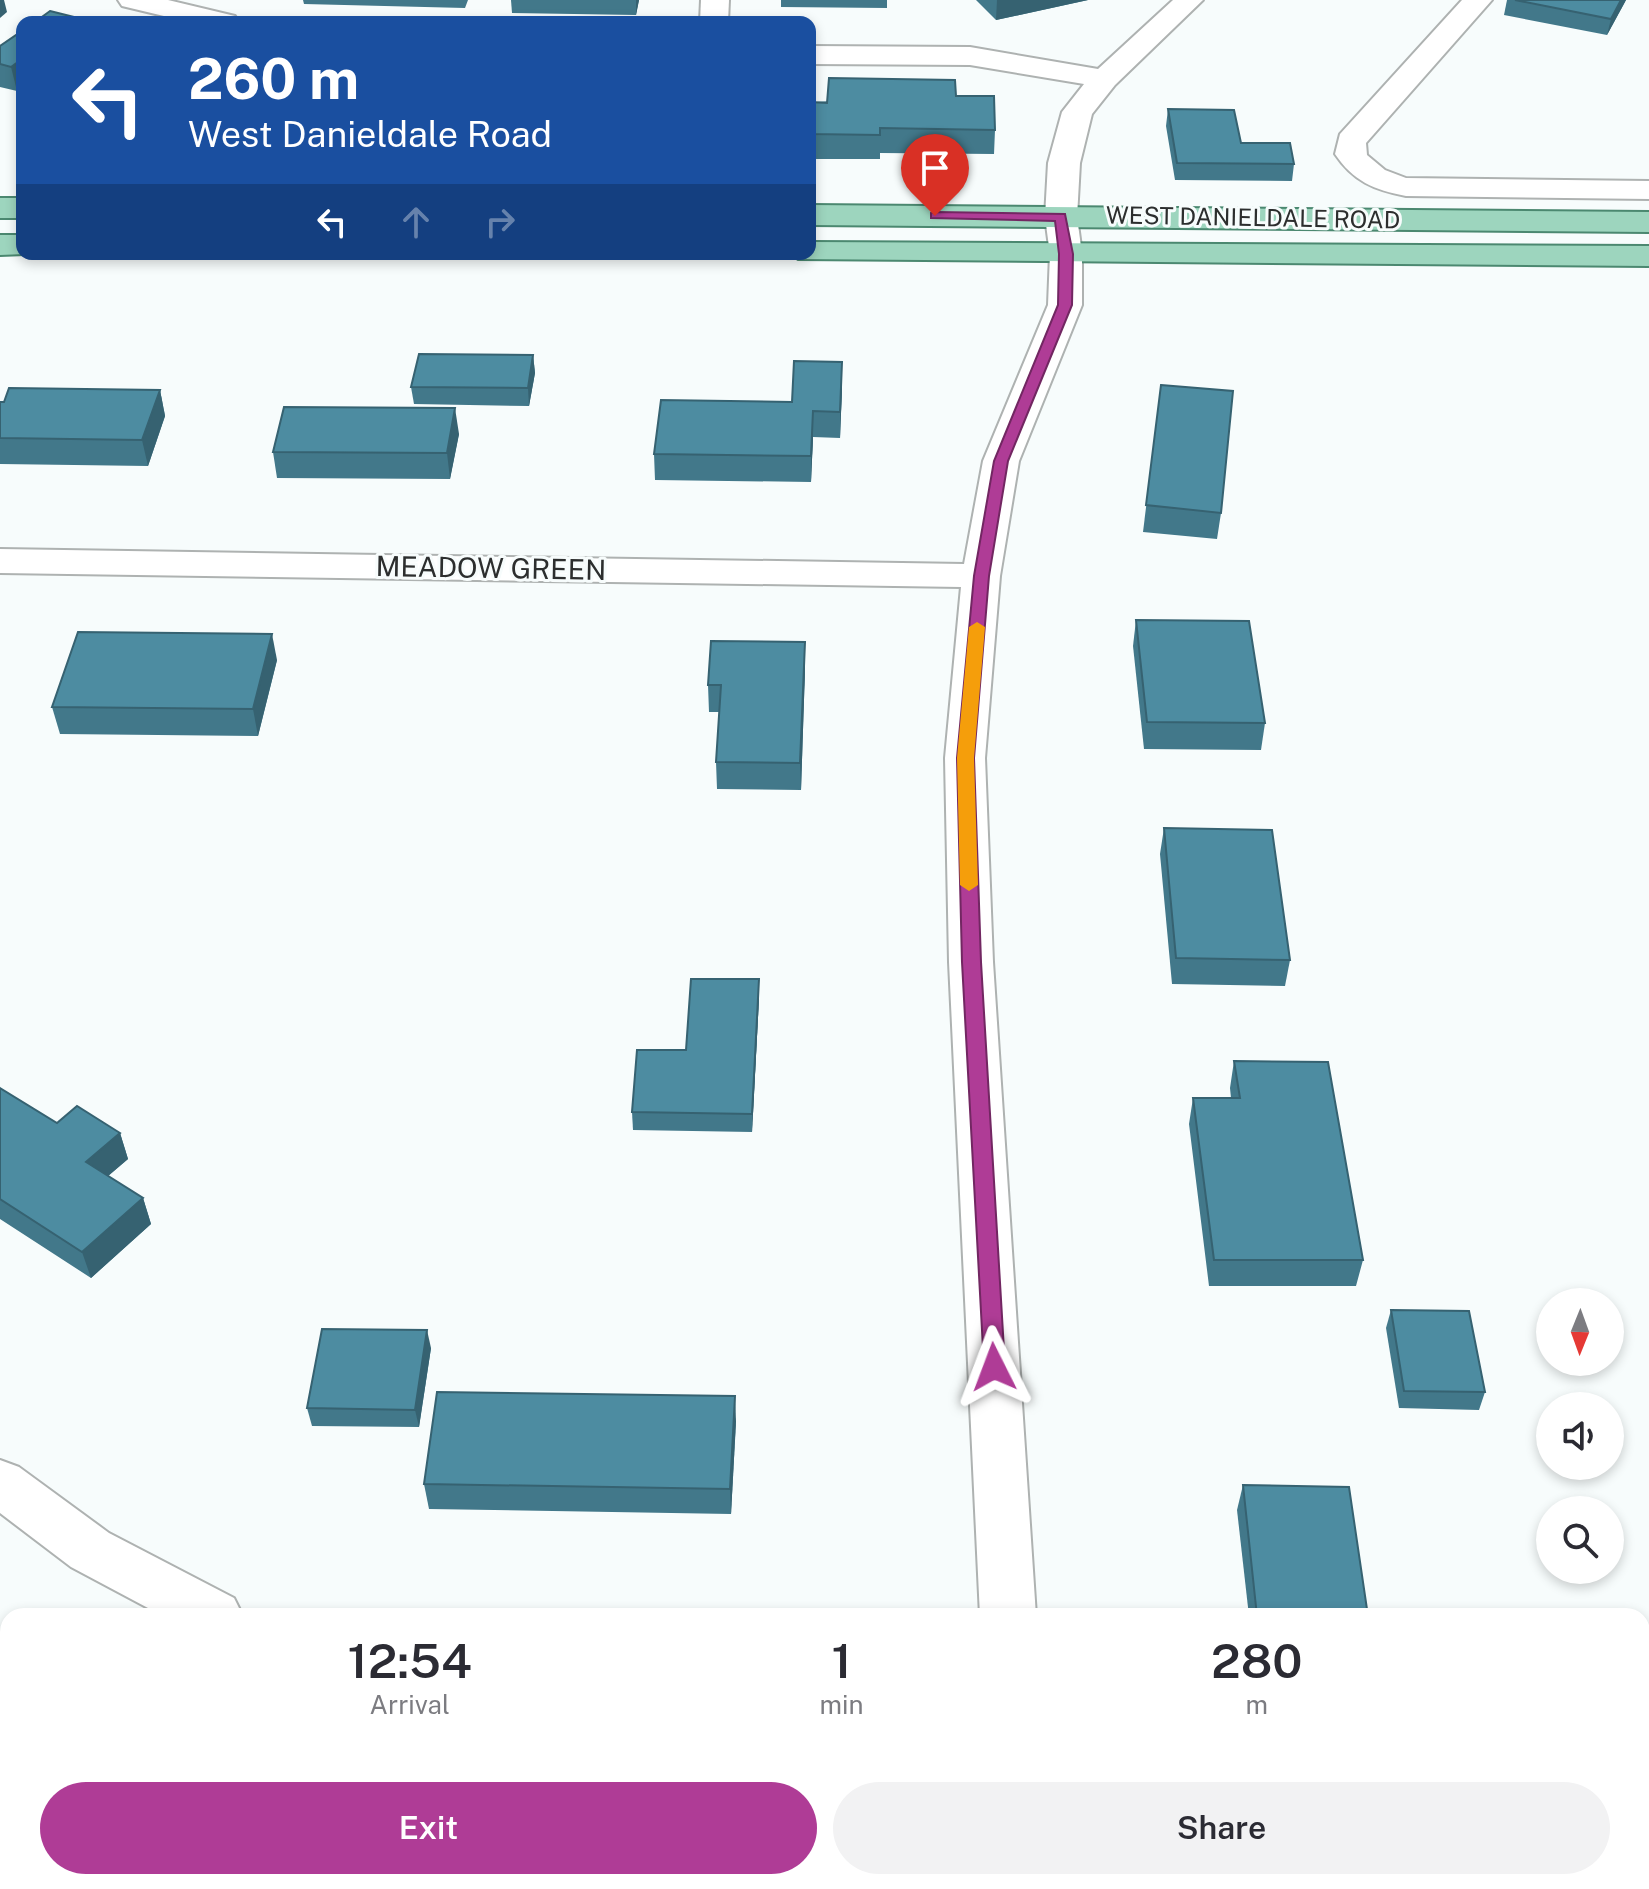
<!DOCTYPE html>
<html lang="en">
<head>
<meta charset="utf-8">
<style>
  :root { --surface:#fff; --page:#f2f2f3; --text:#2b2b33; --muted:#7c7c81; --accent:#af3c96 }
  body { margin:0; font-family:"Public Sans",sans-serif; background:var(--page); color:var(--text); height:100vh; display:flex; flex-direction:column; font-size:30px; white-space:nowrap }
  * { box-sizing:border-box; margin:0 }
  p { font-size:26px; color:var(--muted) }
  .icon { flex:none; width:44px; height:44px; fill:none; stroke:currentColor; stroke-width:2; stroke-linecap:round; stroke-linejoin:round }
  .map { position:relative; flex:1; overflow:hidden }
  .sheet { position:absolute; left:0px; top:1608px; width:1650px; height:282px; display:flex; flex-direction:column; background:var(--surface); border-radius:24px 24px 0 0; box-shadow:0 4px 12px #0003 }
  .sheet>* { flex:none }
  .hud { position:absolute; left:16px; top:16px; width:800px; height:244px; border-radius:16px; box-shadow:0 4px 12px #0003; background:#1a4fa0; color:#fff; overflow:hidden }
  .needle { width:52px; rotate:181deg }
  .fabs { position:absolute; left:1536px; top:1288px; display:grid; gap:16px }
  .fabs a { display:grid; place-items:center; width:88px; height:88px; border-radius:50%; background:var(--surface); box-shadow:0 4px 12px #0003; font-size:40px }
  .pin { position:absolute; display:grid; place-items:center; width:68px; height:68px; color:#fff; margin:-82px -34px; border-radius:50% 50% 50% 0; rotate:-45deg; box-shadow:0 0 8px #0007 }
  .pin .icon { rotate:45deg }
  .me { position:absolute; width:88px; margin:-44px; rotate:357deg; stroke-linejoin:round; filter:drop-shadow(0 0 6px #0008) }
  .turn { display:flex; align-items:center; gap:28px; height:168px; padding:0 40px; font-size:36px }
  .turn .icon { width:104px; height:104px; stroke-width:2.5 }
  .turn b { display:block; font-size:56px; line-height:68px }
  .lanes { display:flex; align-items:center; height:76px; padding:0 40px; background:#0003; justify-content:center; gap:40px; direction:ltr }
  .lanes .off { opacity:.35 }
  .eta { display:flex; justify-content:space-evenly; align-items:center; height:136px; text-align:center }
  .eta b { font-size:48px; font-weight:600; line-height:56px }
  .cta { display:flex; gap:16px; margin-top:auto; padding:16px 40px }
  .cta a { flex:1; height:92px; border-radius:48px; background:var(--accent); color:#fff; font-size:32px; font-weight:600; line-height:92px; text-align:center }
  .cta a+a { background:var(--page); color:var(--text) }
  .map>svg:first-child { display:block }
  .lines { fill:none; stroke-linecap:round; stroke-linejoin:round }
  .minor-casing { stroke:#aeb2b1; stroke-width:4 }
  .major-casing { stroke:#4b8870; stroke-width:4 }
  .minor { fill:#fff; fill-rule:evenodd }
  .major { fill:#9dd5be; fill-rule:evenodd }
  .wall { fill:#42788a }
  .shaded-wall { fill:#366271 }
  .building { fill:#4d8ca1; stroke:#366271; stroke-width:2 }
  .route { fill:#af3c96; stroke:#722762; stroke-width:2 }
  .slow { fill:#f59e0b }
  .labels { text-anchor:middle; stroke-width:6; stroke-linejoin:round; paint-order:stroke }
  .far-street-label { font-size:24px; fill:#2c2e2e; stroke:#f7fcfc }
  .street-label { font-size:28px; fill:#2c2e2e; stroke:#f7fcfc }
</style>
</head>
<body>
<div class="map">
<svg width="1649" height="1889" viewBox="0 0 1649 1889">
  <rect width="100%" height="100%" fill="#f7fcfc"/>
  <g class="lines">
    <defs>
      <g id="minor">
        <polygon points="118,0 168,0 235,16 239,22 189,22 122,6"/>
        <polygon points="701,0 729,0 728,22 700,22"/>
        <polygon points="1173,0 1203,0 1115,85 1092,114 1080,163 1077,217 1082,254 1082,305 1019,461 1000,576 985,758 993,962 1036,1616 980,1616 949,962 945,758 961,587 0,573 0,549 964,564 983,461 1048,305 1050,254 1045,217 1048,163 1062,112 1084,84 970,65 810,64 810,46 970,47 1098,69"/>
        <path d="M1462 0H1492L1366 143 1367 155 1385 170 1406 178 1649 181V199L1406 196C1374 190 1353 181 1335 154L1340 134Z"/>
        <polygon points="0,1460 19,1467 109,1533 234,1598 243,1616 163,1616 71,1567 0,1513"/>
        <rect x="991" y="1882" width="60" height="7"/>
      </g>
      <g id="major">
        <rect x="0" y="198" width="22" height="20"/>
        <polygon points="810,205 1649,212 1649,232 810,225"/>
        <polygon points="0,235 22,235 22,254 25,254 0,255"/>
        <polygon points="810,242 1649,246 1649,266 798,259 795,254 810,254"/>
      </g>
    </defs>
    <use href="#minor" class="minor-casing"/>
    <use href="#major" class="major-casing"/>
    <use href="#minor" class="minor"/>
    <use href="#major" class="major"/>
  </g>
  <g class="wall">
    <polygon points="303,0 468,0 465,8 304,4"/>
    <polygon points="511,0 639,0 636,15 512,13"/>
    <polygon points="781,0 887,0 887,8 781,7"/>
    <polygon points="976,0 1088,0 996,20"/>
    <polygon points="1507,0 1626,0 1607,35 1504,15"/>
    <polygon points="22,31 17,91 0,87 0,46"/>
    <polygon points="956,96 995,130 994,154 880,153 880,159 810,159 810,102"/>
    <polygon points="1168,109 1241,143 1294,164 1292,181 1175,180 1166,126"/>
    <polygon points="533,355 535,373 529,406 414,404 411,387"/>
    <polygon points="1161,385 1221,513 1217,539 1143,532"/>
    <polygon points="842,388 840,438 813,437 811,482 655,480 654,454"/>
    <polygon points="160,390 165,416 148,466 0,464 0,402"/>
    <polygon points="459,434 450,479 277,478 273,452"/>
    <polygon points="1136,620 1265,723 1261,750 1144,749 1133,646"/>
    <polygon points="277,660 258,736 60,734 52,707"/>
    <polygon points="805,669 801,790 717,789 716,762 719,712 709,712 708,685"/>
    <polygon points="1164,828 1290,960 1285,986 1172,984 1160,854"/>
    <polygon points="759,979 759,998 752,1132 633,1130 632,1112 686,1050"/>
    <polygon points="1234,1061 1363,1260 1356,1286 1209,1286 1189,1124 1193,1098 1231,1098 1230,1088"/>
    <polygon points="0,1088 57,1123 120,1133 128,1159 108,1176 143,1198 151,1224 91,1278 0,1219"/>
    <polygon points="1391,1310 1485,1392 1479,1410 1399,1408 1386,1328"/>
    <polygon points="431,1348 419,1427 312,1426 307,1408"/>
    <polygon points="736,1421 731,1514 429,1509 424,1484"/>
    <polygon points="1243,1485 1368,1616 1249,1616 1237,1510"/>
  </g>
  <g class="shaded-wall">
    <polygon points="0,0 4,0 7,12 0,18"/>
    <polygon points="636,0 639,0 636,15"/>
    <polygon points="997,0 1088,0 996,20"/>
    <polygon points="1621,0 1626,0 1607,35 1611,19"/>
    <polygon points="22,59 22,87 17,91 11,67"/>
    <polygon points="533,355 535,373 529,406 528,388"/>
    <polygon points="842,362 842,388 840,438 840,412"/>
    <polygon points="160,390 165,416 148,466 142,440"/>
    <polygon points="455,408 459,434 450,479 447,453"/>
    <polygon points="813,411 813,437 811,482 811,456"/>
    <polygon points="272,634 277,660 258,736 253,709"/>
    <polygon points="805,642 805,669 801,790 800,763"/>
    <polygon points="759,979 759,998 752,1132 752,1114"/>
    <polygon points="120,1133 128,1159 94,1188 86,1162"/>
    <polygon points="143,1198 151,1224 91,1278 82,1252"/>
    <polygon points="427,1330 431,1348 419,1427 415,1410"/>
    <polygon points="735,1396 736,1421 731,1514 730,1489"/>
  </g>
  <g class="building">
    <polygon points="1515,0 1621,0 1611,19"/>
    <polygon points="50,11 94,22 35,22"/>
    <polygon points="22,31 22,59 11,67 0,64 0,46"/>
    <polygon points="829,78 955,80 956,96 994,96 995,130 880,128 880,135 810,134 810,102 827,103"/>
    <polygon points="1168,109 1234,110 1241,143 1290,143 1294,164 1177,163"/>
    <polygon points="419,354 533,355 528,388 411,387"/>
    <polygon points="794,361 842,362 840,412 813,411 811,456 654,454 661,400 792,402"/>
    <polygon points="1161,385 1233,391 1221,513 1146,505"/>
    <polygon points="9,388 160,390 142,440 0,438 0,402 4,402"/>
    <polygon points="284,407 455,408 447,453 273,452"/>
    <polygon points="1136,620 1249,621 1265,723 1147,722"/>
    <polygon points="78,632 272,634 253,709 52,707"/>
    <polygon points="711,641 805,642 800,763 716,762 721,685 708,685"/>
    <polygon points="1164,828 1272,830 1290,960 1176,958"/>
    <polygon points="691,979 759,979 752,1114 632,1112 637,1050 686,1050"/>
    <polygon points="1234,1061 1328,1062 1363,1260 1214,1260 1193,1098 1240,1098"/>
    <polygon points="0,1088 57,1123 77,1106 120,1133 86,1162 143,1198 82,1252 0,1199"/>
    <polygon points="1391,1310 1469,1311 1485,1392 1404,1391"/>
    <polygon points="322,1329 427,1330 415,1410 307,1408"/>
    <polygon points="437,1392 735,1396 730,1489 424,1484"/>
    <polygon points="1243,1485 1349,1487 1368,1616 1257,1616"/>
  </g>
  <polygon class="route" points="935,212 1065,214 1073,254 1072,305 1008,461 989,576 974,758 981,962 1005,1367 994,1376 984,1367 962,962 957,758 974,576 994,461 1058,305 1059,254 1055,221 931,218 931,213"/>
  <polygon class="slow" points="977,622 985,627 974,758 978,885 969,891 960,885 957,758 969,627"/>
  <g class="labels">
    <g class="far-street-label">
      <text transform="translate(1253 218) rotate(1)" y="8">WEST DANIELDALE ROAD</text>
    </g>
    <g class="street-label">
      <text transform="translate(491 568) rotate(1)" y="10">MEADOW GREEN</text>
    </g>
  </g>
</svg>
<div class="fabs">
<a><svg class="needle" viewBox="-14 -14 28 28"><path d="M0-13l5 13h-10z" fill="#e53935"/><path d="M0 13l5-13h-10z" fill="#7c7c81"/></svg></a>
<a><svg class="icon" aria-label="sound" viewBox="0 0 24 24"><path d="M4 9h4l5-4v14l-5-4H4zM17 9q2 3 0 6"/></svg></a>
<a><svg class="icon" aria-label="search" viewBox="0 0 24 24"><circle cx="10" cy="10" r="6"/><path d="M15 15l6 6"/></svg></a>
</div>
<div class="pin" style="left:935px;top:216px;background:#d93025"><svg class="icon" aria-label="arrive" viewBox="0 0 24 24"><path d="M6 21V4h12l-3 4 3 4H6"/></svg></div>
<svg class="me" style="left:994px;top:1367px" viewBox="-20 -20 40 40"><path d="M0-17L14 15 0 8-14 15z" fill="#af3c96" stroke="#fff" stroke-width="4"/></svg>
<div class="hud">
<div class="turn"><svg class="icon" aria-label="left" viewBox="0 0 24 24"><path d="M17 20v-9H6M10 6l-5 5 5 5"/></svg><div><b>260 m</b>West Danieldale Road</div></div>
<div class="lanes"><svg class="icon" aria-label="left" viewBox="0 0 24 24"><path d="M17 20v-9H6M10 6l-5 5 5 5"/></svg><svg class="icon off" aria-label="ahead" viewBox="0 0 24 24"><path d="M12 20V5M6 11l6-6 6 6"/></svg><svg class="icon off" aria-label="right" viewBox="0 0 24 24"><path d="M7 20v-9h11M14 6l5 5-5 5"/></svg></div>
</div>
<section class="sheet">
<div class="eta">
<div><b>12:54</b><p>Arrival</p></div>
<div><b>1</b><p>min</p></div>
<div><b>280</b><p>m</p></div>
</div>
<div class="cta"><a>Exit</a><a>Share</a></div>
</section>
</div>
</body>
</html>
